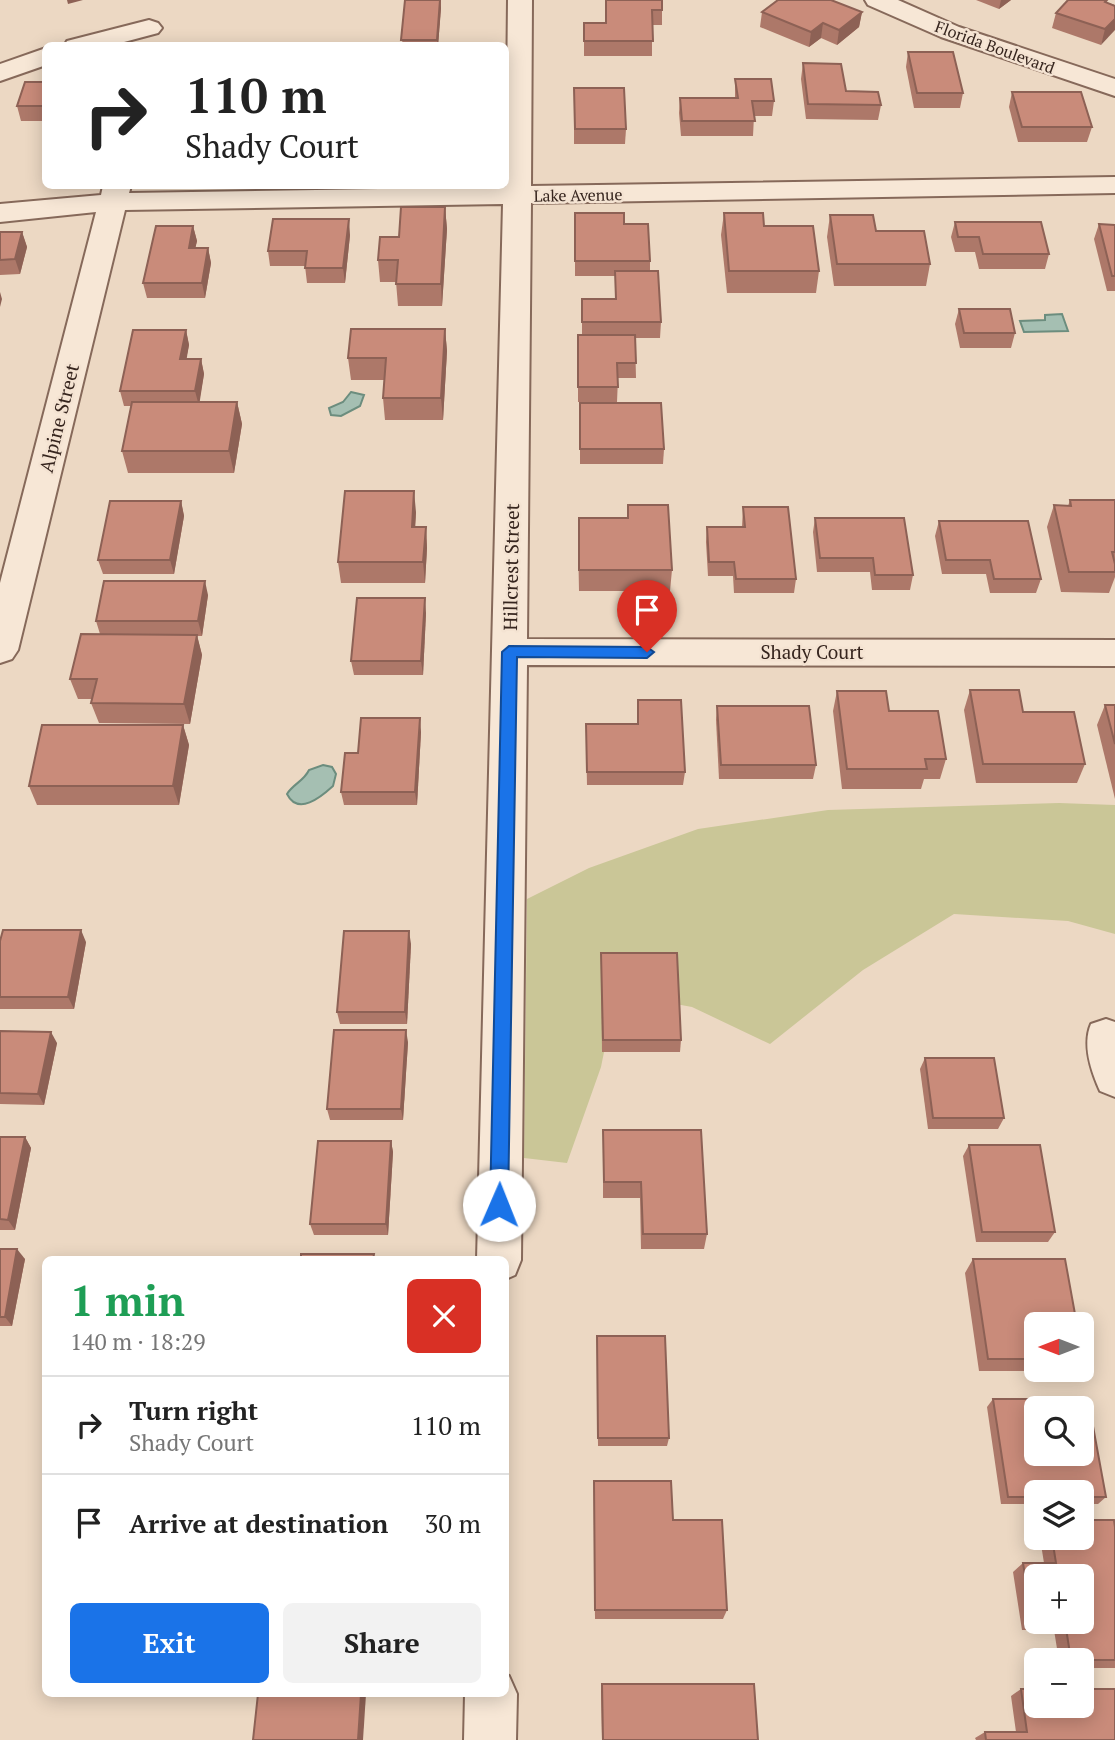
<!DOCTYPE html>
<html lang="en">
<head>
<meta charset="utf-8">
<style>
  :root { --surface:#fff; --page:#f2f2f2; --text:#222; --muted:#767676; --line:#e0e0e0; --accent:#1a73e8 }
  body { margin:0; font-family:"PT Serif",serif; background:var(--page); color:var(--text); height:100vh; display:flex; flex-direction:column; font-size:26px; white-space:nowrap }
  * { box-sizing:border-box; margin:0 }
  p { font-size:23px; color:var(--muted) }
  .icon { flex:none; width:38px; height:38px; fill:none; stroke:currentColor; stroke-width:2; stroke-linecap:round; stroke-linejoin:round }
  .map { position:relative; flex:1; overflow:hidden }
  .side { position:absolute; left:42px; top:1256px; width:467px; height:441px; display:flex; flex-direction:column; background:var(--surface); border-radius:10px; box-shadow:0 4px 18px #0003 }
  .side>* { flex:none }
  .top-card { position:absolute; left:42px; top:42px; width:467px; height:147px; border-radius:10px; box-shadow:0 4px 18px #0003; background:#fff; color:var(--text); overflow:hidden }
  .needle { width:46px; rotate:270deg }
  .tools { position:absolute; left:1024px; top:1312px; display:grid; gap:14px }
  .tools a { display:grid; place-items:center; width:70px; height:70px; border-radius:10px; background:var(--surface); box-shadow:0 4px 18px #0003; font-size:35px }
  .pin { position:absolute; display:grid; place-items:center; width:60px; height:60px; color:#fff; margin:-72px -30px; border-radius:50% 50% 50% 0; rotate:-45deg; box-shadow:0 0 7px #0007 }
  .pin .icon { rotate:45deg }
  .me { position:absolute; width:77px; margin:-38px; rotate:1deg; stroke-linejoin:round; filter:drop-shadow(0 0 5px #0008) }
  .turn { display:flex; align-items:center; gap:24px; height:147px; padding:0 28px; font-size:32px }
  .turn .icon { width:91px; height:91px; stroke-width:2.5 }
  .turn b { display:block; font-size:49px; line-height:60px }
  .round { display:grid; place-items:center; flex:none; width:74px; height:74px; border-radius:10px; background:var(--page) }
  .summary { display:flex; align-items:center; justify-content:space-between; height:119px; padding:0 28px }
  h1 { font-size:42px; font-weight:800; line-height:52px; color:#1e9e55 }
  .action { display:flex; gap:14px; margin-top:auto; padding:14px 28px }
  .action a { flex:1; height:80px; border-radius:10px; background:var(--accent); color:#fff; font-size:28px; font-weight:800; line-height:80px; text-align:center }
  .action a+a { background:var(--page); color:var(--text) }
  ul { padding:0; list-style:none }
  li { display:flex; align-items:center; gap:21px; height:98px; padding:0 28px; border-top:2px solid var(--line) }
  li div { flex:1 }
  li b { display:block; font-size:26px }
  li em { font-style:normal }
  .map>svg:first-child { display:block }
  .green { fill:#cac697 }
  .water { fill:#a5bfb2; stroke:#6c8d7e; stroke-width:2 }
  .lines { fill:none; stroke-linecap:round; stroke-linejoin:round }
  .minor-casing { stroke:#86695a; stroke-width:4 }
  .minor { fill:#f7e7d6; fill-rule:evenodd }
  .wall { fill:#ad7869; fill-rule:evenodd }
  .shaded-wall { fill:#8d6155 }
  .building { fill:#c98b7a; stroke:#8d6155; stroke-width:2; fill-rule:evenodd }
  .route { fill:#1a73e8; stroke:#114b97; stroke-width:2 }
  .labels { text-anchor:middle; stroke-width:5; stroke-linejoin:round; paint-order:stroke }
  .far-street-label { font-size:16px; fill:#36251e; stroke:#f4e3d2 }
  .street-label { font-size:19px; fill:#36251e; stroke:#f4e3d2 }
</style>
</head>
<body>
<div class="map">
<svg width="1115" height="1740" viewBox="0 0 1115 1740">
  <rect width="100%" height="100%" fill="#ecd8c3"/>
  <polygon class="green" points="1059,803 1115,805 1115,934 1068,921 954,914 863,970 770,1044 692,1007 616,993 601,1067 567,1163 524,1158 527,899 589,868 698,829 828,810"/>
  <g class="water">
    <polygon points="1062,314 1068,331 1024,332 1020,321 1045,320 1045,315"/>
    <polygon points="351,392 364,395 360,406 341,416 331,415 329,408 343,402"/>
    <path d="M323 765 332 767 336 774 333 786C321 797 298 816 287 794 293 784 304 781 309 770Z"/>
  </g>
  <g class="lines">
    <defs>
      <g id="minor">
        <polygon points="508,0 532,0 531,186 1115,177 1115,193 531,203 527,639 1115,640 1115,666 527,665 521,1260 515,1275 506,1279 506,1260 477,1260 503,204 125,210 18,650 12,659 0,663 0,583 96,212 0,222 0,204 101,195 103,186 131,186 129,193 503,187 506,186"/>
        <polygon points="865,0 898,0 959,27 1115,79 1115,96 941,37 868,5"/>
        <polygon points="149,20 158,23 162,28 158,33 109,46 64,46 67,41"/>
        <polygon points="46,48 46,65 0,81 0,64"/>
        <path d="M1106 1019 1115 1022V1097L1100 1091C1091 1071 1082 1045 1091 1024Z"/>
        <polygon points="506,1674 509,1676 517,1694 516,1740 464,1740 465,1694 506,1694"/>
      </g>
    </defs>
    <use href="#minor" class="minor-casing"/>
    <use href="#minor" class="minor"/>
  </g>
  <g class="wall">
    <polygon points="405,0 441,0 441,8 438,46 402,46"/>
    <polygon points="606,0 662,10 662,25 652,25 652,56 584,56 584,23 606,23"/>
    <polygon points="976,0 1011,0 999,9"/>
    <polygon points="1109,3 1115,5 1101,45 1052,28 1056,13"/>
    <polygon points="762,12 862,12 859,27 837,45 821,38 809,47 760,27"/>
    <polygon points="908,52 963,93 960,108 914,108 906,67"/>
    <polygon points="803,63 846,91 881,105 878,120 806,119 801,79"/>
    <polygon points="735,79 774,101 772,116 754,116 753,136 681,136 679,113 680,98 735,98"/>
    <polygon points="46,82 46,121 21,121 17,106"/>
    <polygon points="574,88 626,129 625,144 574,144"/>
    <polygon points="1012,92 1092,127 1087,142 1018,142 1009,107"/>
    <polygon points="445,207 447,229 442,306 398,306 396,282 380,282 378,260 399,237"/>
    <polygon points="575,213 624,224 650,261 650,271 661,322 660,338 635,338 636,378 618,378 617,402 578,402 578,335 582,335 582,299 615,299 615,276 575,276"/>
    <polygon points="724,213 764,226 819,271 816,293 727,293 721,235"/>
    <polygon points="830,215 930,264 926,286 834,286 827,237"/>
    <polygon points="955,222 1049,254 1045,269 979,269 975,252 955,252 951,237"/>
    <polygon points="1099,224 1115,225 1115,291 1107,291 1094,239"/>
    <polygon points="193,226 197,241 195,248 208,248 211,263 205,298 147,298 143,283"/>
    <polygon points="0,232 22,232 27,247 20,274 0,275"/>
    <polygon points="350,235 345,283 307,283 305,266 270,266 268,251"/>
    <polygon points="959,309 1015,333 1011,348 960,348 955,324"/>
    <polygon points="445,329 447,351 443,420 385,420 383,398 384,380 351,380 348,358"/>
    <polygon points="186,330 189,345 186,359 201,359 204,374 199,402 237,402 242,424 234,473 128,473 122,451 131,406 124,406 120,391"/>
    <polygon points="580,403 664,449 663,464 580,464"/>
    <polygon points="1070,500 1115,500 1115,577 1109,593 1061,592 1047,527 1054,505 1068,506"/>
    <polygon points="181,501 184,516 174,574 103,574 98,560"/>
    <polygon points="628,505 672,570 670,591 579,591 578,539 627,518"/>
    <polygon points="743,507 796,579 794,593 734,593 733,576 708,576 706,542 707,527 742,527"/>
    <polygon points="416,512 415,527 426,527 427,548 425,583 341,583 338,562"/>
    <polygon points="815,518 913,575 910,590 872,590 870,572 817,572 813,532"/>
    <polygon points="939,521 1041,579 1036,593 990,593 986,574 942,574 935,536"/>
    <polygon points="208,595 202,636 197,636 202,655 190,724 99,723 91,703 92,699 78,699 70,679 100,634 96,621"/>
    <polygon points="426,613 423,675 354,675 351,661"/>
    <polygon points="970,690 1023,712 1085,764 1077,783 976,783 964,710"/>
    <polygon points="837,691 889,711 946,759 940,779 924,779 921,789 842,789 833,711"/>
    <polygon points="638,700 685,772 683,785 587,785 586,737 637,724"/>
    <polygon points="1105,705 1115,705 1115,799 1097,725"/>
    <polygon points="717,706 816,765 813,779 719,779 716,720"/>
    <polygon points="183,725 189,745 179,805 37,805 29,786"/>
    <polygon points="421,732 417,805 344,805 341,792 358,753"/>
    <polygon points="0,941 86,942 74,1009 0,1009"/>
    <polygon points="411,944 407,1024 340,1024 337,1012"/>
    <polygon points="601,953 681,1040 680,1052 602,1052"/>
    <polygon points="0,1031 57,1043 44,1105 0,1104"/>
    <polygon points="408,1042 403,1120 330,1120 327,1109"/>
    <polygon points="925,1058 1004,1118 998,1129 928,1129 920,1069"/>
    <polygon points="603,1130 707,1234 704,1249 641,1249 640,1198 603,1198"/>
    <polygon points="0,1137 25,1137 31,1148 15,1230 0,1230"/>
    <polygon points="391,1141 393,1152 388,1235 314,1235 310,1224"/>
    <polygon points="969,1145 1055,1232 1048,1242 976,1242 963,1156"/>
    <polygon points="0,1249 25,1259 12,1326 0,1326"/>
    <polygon points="973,1259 1036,1325 1036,1370 1073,1370 1072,1371 979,1371 965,1273"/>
    <polygon points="597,1336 669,1438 667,1446 598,1446"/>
    <polygon points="993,1399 1106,1497 1098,1504 1082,1504 1082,1493 1036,1493 1036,1504 1001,1504 987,1407"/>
    <polygon points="594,1481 673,1520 727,1610 723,1619 595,1619"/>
    <path d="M1115 1527V1668H1082V1661H1059L1054 1630H1022L1013 1572 1023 1563H1044L1040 1538H1082ZM1036 1577 1082 1622H1036Z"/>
    <polygon points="602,1684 758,1740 602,1740 601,1691"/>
    <polygon points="1021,1689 1115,1740 976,1740 975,1738 985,1732 1016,1732 1011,1696"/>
  </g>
  <g class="shaded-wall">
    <polygon points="67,0 83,0 68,4"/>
    <polygon points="440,0 441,8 438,46 437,46"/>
    <polygon points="1001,0 1011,0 999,9"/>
    <polygon points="862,12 859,27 837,45 839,30"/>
    <polygon points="1115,19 1115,30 1101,45 1105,29"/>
    <polygon points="823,23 821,38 809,47 811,32"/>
    <polygon points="445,207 447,229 442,306 441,284"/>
    <polygon points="349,219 350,235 345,283 343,268"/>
    <polygon points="193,226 197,241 192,263 189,248"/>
    <polygon points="22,232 27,247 20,274 15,259"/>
    <polygon points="208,248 211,263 205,298 202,283"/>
    <polygon points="0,292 2,299 0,307"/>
    <polygon points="445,329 447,351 443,420 441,398"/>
    <polygon points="186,330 189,345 184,374 180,359"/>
    <polygon points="201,359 204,374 199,406 195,391"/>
    <polygon points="237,402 242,424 234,473 229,451"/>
    <polygon points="414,491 416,512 414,548 412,527"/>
    <polygon points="181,501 184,516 174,574 170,560"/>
    <polygon points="426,527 427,548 425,583 423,562"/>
    <polygon points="205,581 208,595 202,636 198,621"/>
    <polygon points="425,598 426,613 423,675 421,661"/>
    <polygon points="197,635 202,655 190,724 184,704"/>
    <polygon points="420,718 421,732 417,805 415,792"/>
    <polygon points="183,725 189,745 179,805 173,786"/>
    <polygon points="81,930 86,942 74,1009 68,997"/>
    <polygon points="409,931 411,944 407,1024 405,1012"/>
    <polygon points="406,1030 408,1042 403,1120 401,1109"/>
    <polygon points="51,1032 57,1043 44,1105 38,1094"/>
    <polygon points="25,1137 31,1148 15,1230 8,1220"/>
    <polygon points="391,1141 393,1152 388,1235 386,1224"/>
    <polygon points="17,1249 25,1259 12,1326 5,1317"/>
    <polygon points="361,1694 366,1694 363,1740 358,1740"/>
  </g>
  <g class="building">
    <polygon points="405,0 440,0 437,40 401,40"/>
    <polygon points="606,0 662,0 662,10 652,10 653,41 584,41 584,23 606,23"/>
    <polygon points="778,0 831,0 862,12 839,30 823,23 811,32 762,12"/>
    <polygon points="1068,0 1107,0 1105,2 1115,6 1115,19 1105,29 1056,13"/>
    <polygon points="908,52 953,52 963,93 917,93"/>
    <polygon points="803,63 841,64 846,91 878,92 881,105 808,104"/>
    <polygon points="735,79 771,79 774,101 752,101 755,121 682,121 680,98 738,98"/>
    <polygon points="25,82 46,82 46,106 17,106"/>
    <polygon points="574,88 624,88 626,129 575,129"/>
    <polygon points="1012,92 1081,92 1092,127 1022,127"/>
    <polygon points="401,207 445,207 441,284 396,284 398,260 378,260 380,237 399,237"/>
    <polygon points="575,213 624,213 624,224 648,224 650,261 575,261"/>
    <polygon points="724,213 763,213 764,226 813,226 819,271 729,271"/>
    <polygon points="830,215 873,215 876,231 924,231 930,264 837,264"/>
    <polygon points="273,219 349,219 343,268 305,268 307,251 268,251"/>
    <polygon points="955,222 1041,222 1049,254 983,254 979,237 958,237"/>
    <polygon points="1099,224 1115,225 1115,276 1112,276"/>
    <polygon points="156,226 193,226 189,248 208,248 202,283 143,283"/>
    <polygon points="0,232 22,232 15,259 0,260"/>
    <polygon points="615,271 658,271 661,322 582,322 582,299 616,299"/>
    <polygon points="959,309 1010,309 1015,333 964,333"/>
    <polygon points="351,329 445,329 441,398 383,398 386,358 348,358"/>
    <polygon points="133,330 186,330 180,359 201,359 195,391 120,391"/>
    <polygon points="578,335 635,335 636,363 617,363 618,387 578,387"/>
    <polygon points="132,402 237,402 229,451 122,451"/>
    <polygon points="580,403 661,403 664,449 580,449"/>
    <polygon points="345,491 414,491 412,527 426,527 423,562 338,562"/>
    <polygon points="1070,500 1115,500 1115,552 1112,552 1115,564 1115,572 1069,572 1054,505 1071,506"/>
    <polygon points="110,501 181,501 170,560 98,560"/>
    <polygon points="628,505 668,505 672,570 579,570 579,518 628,518"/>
    <polygon points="743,507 788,507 796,579 736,579 734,562 709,562 707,527 745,527"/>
    <polygon points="815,518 904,518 913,575 875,575 873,558 820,558"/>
    <polygon points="939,521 1028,521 1041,579 994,579 990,560 946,560"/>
    <polygon points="104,581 205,581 198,621 96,621"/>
    <polygon points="357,598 425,598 421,661 351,661"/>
    <polygon points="81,634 197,635 184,704 91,703 97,679 70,679"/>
    <polygon points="970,690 1019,690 1023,712 1074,712 1085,764 983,764"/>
    <polygon points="837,691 886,691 889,711 938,711 946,759 925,759 927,769 847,769"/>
    <polygon points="638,700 681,700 685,772 587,772 586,724 638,724"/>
    <polygon points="1105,705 1115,705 1115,744"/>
    <polygon points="717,706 809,706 816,765 721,765"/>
    <polygon points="361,718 420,718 415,792 341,792 345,753 358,753"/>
    <polygon points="42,725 183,725 173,786 29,786"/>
    <polygon points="3,930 81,930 68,997 0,997 0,941"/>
    <polygon points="344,931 409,931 405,1012 337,1012"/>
    <polygon points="601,953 677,953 681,1040 603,1040"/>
    <polygon points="334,1030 406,1030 401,1109 327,1109"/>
    <polygon points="0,1031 51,1032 38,1094 0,1093"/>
    <polygon points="925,1058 994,1058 1004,1118 933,1118"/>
    <polygon points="603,1130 701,1130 707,1234 643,1234 641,1182 604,1182"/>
    <polygon points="0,1137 25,1137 8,1220 0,1219"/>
    <polygon points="318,1141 391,1141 386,1224 310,1224"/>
    <polygon points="969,1145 1040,1145 1055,1232 982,1232"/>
    <polygon points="0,1249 17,1249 5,1317 0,1317"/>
    <polygon points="301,1254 374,1254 373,1260 301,1260"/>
    <polygon points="973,1259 1065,1259 1077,1325 1036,1325 1036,1359 988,1359"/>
    <polygon points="597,1336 665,1336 669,1438 598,1438"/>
    <path d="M993 1399H1088L1106 1497H1082V1493H1036V1497H1008ZM1036 1409H1082V1454H1036Z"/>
    <polygon points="594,1481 671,1481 673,1520 722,1520 727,1610 595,1610"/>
    <polygon points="1082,1520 1114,1520 1115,1527 1115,1660 1071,1660 1065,1622 1082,1622 1082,1577 1036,1577 1036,1622 1032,1622 1023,1563 1056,1563 1052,1538 1082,1538"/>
    <polygon points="602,1684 754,1684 758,1740 603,1740"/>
    <polygon points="1021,1689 1036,1689 1036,1706 1082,1706 1082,1689 1115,1689 1115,1740 986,1740 985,1732 1027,1732"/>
    <polygon points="258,1694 361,1694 358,1740 253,1740"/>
  </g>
  <polygon class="route" points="509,646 647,647 654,652 647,658 517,657 508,1205 506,1211 499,1213 493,1211 490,1205 502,652"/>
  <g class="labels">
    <g class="far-street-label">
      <text transform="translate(995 47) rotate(20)" y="6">Florida Boulevard</text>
      <text transform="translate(578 195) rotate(-1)" y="6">Lake Avenue</text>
    </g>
    <g class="street-label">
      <text transform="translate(59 418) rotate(-76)" y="7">Alpine Street</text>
      <text transform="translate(511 567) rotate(-89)" y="7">Hillcrest Street</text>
      <text x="812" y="659">Shady Court</text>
    </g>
  </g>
</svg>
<div class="tools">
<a><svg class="needle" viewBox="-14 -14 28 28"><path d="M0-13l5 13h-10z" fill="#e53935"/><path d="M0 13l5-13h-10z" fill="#767676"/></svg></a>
<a><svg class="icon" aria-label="search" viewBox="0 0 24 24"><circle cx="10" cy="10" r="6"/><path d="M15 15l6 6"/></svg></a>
<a><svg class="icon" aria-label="layers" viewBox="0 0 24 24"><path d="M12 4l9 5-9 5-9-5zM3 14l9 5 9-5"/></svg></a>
<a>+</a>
<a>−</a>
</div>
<div class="pin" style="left:647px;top:652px;background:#d93025"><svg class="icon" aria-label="arrive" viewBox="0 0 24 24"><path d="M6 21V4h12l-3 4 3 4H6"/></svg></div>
<svg class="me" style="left:499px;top:1205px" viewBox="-20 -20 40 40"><circle r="19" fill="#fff"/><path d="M0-13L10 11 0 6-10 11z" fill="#1a73e8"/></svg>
<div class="top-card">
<div class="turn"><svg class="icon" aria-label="right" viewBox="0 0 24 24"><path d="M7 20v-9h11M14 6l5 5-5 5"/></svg><div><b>110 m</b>Shady Court</div></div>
</div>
<section class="side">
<div class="summary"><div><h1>1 min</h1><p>140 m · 18:29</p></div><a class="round" style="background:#d93025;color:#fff"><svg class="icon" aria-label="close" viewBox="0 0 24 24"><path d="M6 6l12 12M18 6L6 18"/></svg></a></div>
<ul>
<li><svg class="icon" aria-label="right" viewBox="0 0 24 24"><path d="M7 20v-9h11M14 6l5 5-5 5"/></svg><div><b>Turn right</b><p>Shady Court</p></div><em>110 m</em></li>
<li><svg class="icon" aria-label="arrive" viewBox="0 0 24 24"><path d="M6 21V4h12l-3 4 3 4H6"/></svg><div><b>Arrive at destination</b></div><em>30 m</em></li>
</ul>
<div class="action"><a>Exit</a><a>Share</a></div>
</section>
</div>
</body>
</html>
